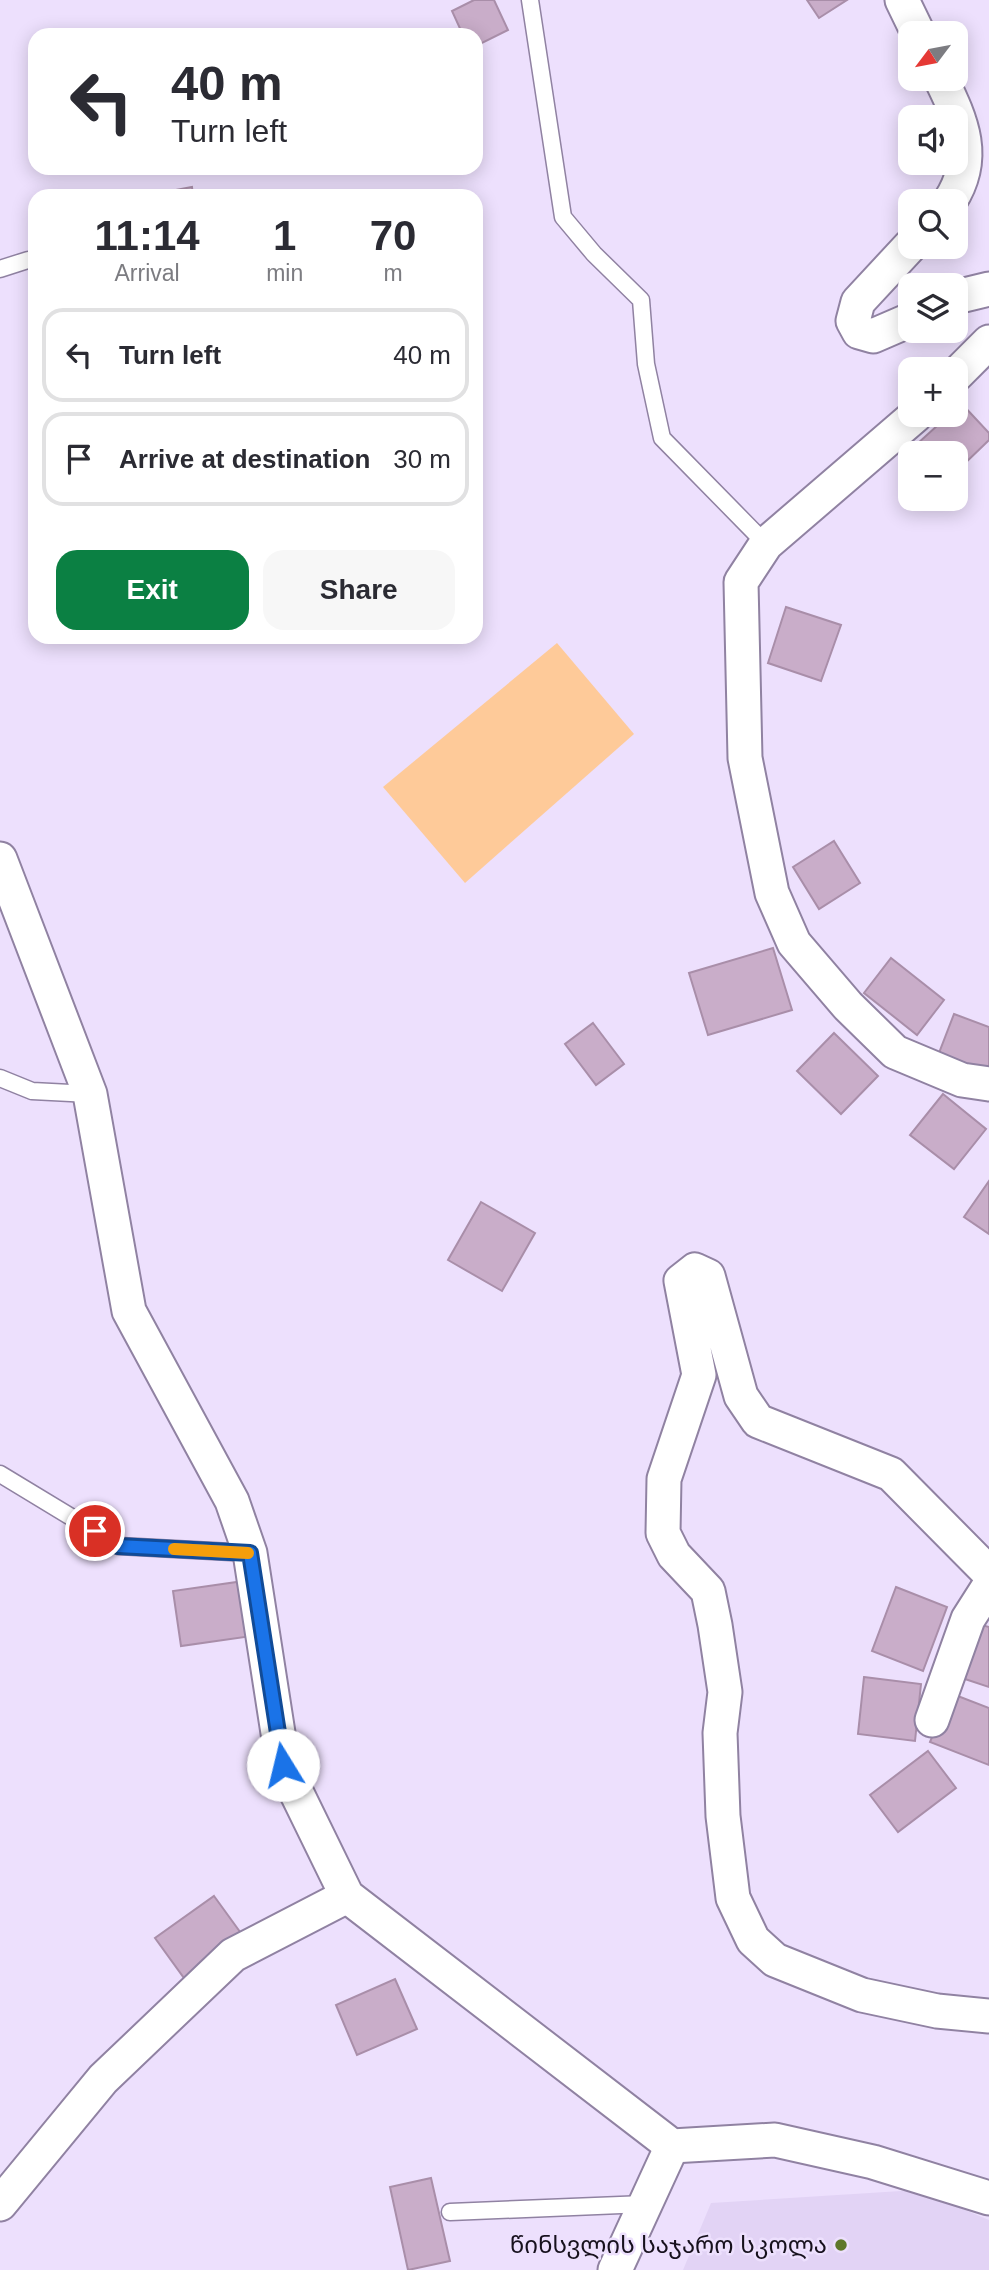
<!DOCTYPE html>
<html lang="en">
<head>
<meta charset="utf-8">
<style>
  :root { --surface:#fff; --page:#f7f7f7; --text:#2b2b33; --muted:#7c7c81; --line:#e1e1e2; --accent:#0b8043 }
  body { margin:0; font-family:Helvetica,"Noto Sans Georgian",sans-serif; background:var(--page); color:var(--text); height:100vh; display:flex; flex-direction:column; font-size:26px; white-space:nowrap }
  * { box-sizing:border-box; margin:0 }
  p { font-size:23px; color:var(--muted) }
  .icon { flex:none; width:38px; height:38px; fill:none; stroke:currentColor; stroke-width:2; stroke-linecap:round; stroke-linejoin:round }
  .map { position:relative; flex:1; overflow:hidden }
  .drawer { position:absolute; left:28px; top:189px; width:455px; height:455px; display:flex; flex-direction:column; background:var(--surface); border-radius:21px; box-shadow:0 4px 18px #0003 }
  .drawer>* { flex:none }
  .top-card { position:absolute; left:28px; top:28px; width:455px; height:147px; border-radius:21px; box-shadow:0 4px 18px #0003; background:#fff; color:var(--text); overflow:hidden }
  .needle { width:46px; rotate:238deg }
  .controls { position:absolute; left:898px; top:21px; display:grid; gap:14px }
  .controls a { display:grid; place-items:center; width:70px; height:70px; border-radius:14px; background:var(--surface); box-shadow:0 4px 18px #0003; font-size:35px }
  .pin { position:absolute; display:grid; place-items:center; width:60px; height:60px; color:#fff; margin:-30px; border:4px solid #fff; border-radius:50%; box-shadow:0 2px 7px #0007 }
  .me { position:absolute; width:77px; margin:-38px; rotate:351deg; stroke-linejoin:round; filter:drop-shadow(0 0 5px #0008) }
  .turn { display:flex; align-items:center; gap:24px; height:147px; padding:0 28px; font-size:32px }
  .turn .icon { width:91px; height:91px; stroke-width:2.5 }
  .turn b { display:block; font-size:49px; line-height:60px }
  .eta { display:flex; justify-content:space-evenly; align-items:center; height:119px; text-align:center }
  .eta b { font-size:42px; font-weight:700; line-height:49px }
  .cta { display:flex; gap:14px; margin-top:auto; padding:14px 28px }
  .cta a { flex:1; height:80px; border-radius:21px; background:var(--accent); color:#fff; font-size:28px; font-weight:700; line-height:80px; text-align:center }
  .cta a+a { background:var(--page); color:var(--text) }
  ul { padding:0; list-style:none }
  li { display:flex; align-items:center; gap:21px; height:94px; margin:0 14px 10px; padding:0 14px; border:4px solid var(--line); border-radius:21px }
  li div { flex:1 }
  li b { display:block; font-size:26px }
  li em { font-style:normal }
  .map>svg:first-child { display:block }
  .built { fill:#e2d3f5 }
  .green { fill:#feca99 }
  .building { fill:#c9adc9; stroke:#a98ea9; stroke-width:2 }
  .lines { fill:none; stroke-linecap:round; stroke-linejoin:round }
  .lane-casing { stroke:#9082a2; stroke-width:19 }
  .street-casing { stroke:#9082a2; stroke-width:37 }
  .lane { stroke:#fff; stroke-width:16 }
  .street { stroke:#fff; stroke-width:33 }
  .route-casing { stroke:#114b97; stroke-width:18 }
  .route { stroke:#1a73e8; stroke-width:12 }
  .slow { stroke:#f59e0b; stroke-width:12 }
  .poi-dot { fill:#5e772a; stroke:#ede0fd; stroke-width:2.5 }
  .labels { text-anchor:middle; stroke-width:5; stroke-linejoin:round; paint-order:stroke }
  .poi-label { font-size:24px; fill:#17111d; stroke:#ede0fd; text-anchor:end }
</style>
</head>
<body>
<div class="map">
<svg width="989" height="2270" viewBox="0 0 989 2270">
  <rect width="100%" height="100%" fill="#ede0fd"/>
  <polygon class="built" points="917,2190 989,2220 989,2270 683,2270 711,2203"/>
  <polygon class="green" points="557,643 634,734 465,883 383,787"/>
  <g class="building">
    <polygon points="474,0 494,0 508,30 476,46 476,35 463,35 452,11"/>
    <polygon points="807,0 847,0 819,18"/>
    <polygon points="192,187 193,196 144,196"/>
    <polygon points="961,403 989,433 989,440 956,472 956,453 926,453 917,444 949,415 956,415 956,408"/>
    <polygon points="786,607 841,625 821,681 768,663"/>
    <polygon points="834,841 860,883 819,909 793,867"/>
    <polygon points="773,948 792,1010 708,1035 689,973"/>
    <polygon points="891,958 944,1000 917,1035 864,993"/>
    <polygon points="954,1014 989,1027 989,1072 939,1053"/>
    <polygon points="593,1023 624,1064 596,1085 565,1044"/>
    <polygon points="834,1033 878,1076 841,1114 797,1071"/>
    <polygon points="943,1094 986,1129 954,1169 910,1135"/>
    <polygon points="989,1181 989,1234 964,1217"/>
    <polygon points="481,1202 535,1233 502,1291 448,1260"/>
    <polygon points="244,1581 252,1636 181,1646 173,1591"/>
    <polygon points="896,1587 947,1607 923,1671 872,1651"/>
    <polygon points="978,1624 989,1627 989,1687 959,1677"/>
    <polygon points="864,1677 921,1684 915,1741 858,1734"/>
    <polygon points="950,1693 989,1708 989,1765 930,1742"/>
    <polygon points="928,1751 956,1788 898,1832 870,1795"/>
    <polygon points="214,1896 243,1936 184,1978 155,1938"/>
    <polygon points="395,1979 417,2029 357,2055 336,2005"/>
    <polygon points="431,2178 450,2261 408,2270 390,2187"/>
  </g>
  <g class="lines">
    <defs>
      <g id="lane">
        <polyline points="530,0 563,217 594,254 641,300 646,364 662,438 766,544"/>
        <polyline points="0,269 28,260"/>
        <polyline points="0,1078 32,1091 90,1094"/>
        <polyline points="0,1474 119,1546 250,1553"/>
        <polyline points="450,2212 645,2204"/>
      </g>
      <g id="street">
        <polyline points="902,0 918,33"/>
        <path d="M941 79C962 122 978 158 950 201"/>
        <polyline points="910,246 858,302 853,321 859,332 873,336 910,320"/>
        <polyline points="956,297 989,289"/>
        <polyline points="956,375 989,342"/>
        <polyline points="916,415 766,544 741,582 745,758 772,893 794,943 848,1006 895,1052 962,1080 989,1084"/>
        <polyline points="0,859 90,1094 129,1311 232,1501 250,1553 283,1765 347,1896 672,2146 775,2140 873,2162 989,2198"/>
        <polyline points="989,1573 891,1474 758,1421 741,1396 708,1276 695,1270 681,1281 699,1375 664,1479 663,1533 674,1555 708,1591 715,1625 725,1692 720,1733 723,1816 733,1898 753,1940 775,1960 862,1995 937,2011 989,2016"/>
        <polyline points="932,1720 968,1619 989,1586"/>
        <polyline points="0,2204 103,2079 233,1955 347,1896"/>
        <polyline points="615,2270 672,2146"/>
      </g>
    </defs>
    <use href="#lane" class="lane-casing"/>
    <use href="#street" class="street-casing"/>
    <use href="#lane" class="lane"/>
    <use href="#street" class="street"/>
  </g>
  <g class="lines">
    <defs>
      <polyline id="route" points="95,1531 118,1546 250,1553 283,1765"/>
    </defs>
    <use href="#route" class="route-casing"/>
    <use href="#route" class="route"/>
    <polyline class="slow" points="174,1549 248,1553"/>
  </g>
  <circle class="poi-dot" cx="841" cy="2245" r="7"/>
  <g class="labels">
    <g class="poi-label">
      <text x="827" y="2253">წინსვლის საჯარო სკოლა</text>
    </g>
  </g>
</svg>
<div class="controls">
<a><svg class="needle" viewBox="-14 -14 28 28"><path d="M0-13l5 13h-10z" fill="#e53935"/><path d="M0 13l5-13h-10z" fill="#7c7c81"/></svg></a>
<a><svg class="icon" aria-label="sound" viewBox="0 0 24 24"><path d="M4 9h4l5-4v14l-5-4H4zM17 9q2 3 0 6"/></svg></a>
<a><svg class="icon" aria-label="search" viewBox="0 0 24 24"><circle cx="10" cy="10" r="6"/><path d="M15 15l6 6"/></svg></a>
<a><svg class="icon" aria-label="layers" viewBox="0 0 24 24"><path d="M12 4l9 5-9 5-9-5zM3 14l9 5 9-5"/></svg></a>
<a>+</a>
<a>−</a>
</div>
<div class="pin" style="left:95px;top:1531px;background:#d93025"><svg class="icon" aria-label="arrive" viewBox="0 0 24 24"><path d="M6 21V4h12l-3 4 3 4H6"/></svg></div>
<svg class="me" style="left:283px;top:1765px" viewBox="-20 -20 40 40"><circle r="19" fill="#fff"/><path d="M0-13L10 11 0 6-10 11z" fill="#1a73e8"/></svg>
<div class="top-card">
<div class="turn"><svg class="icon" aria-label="left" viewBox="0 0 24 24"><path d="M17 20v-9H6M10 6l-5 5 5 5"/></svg><div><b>40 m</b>Turn left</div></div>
</div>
<section class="drawer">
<div class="eta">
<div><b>11:14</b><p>Arrival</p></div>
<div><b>1</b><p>min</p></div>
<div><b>70</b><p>m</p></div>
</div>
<ul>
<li><svg class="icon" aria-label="left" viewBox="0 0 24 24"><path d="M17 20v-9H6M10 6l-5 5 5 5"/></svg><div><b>Turn left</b></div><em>40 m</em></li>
<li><svg class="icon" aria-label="arrive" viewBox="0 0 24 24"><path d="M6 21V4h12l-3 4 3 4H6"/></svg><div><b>Arrive at destination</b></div><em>30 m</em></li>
</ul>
<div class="cta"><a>Exit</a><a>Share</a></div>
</section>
</div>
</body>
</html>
